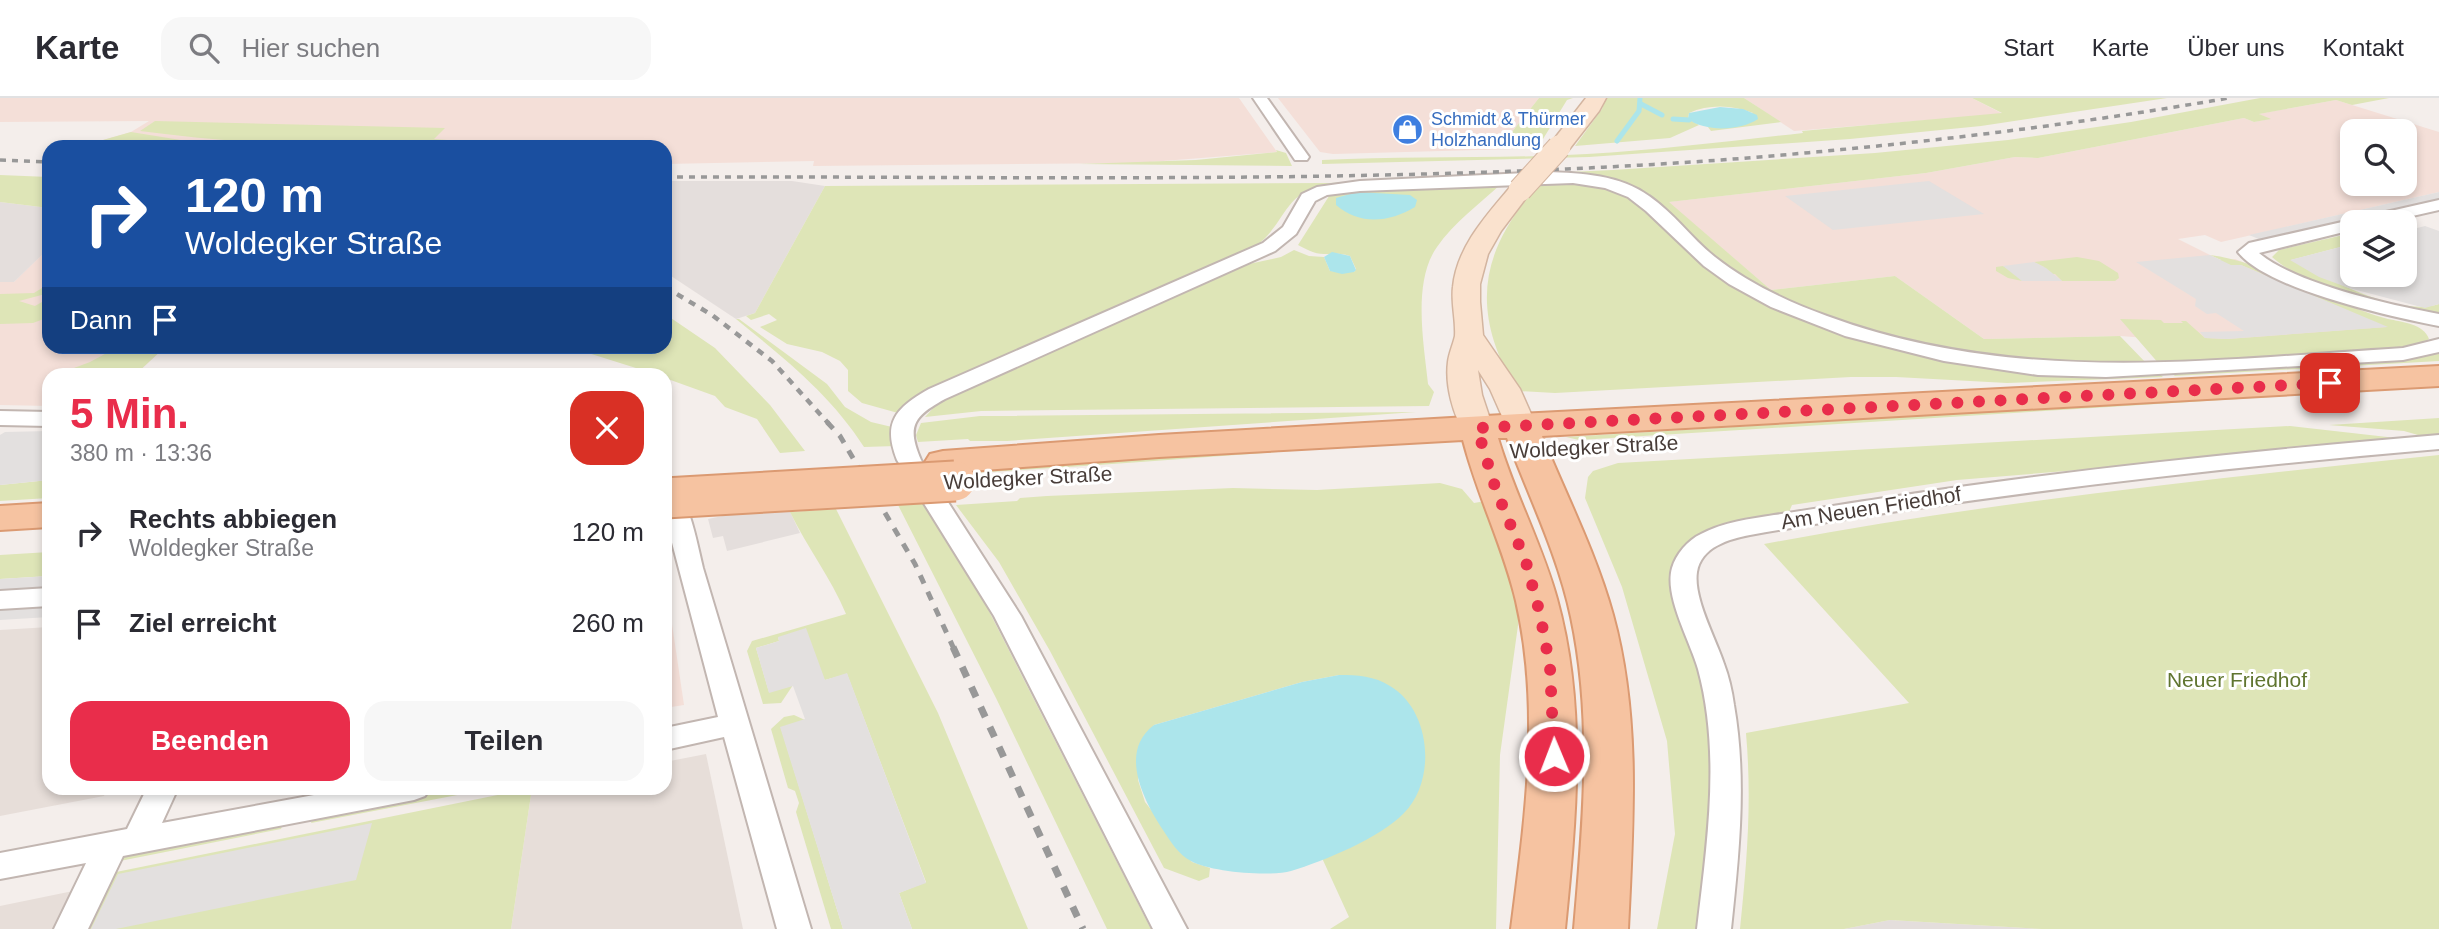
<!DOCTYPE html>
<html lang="de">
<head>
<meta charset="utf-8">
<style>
  :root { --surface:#fff; --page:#f7f7f7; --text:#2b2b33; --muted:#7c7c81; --line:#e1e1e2; --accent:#e92d4b }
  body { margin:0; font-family:Arial,sans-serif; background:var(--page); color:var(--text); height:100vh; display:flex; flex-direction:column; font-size:26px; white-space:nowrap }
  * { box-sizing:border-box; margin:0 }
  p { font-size:23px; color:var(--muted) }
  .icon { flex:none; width:38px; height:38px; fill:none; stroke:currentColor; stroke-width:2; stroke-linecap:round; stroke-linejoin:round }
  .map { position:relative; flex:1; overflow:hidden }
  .drawer { position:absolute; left:42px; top:270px; width:630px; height:427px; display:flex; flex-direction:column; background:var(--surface); border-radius:21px; box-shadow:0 4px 10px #0003 }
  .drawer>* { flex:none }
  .hud { position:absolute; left:42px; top:42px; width:630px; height:214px; border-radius:21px; box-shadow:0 4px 10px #0003; background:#1a4fa0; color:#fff; overflow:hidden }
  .tools { position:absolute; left:2340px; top:21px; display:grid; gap:14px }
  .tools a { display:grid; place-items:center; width:77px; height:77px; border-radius:14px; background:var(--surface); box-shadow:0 4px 10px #0003; font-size:35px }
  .pin { position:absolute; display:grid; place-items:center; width:60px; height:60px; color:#fff; margin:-30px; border-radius:14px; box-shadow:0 4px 10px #0006 }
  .me { position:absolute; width:77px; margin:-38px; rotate:359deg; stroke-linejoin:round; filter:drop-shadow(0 0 5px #0008) }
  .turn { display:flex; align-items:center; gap:24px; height:147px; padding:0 28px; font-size:32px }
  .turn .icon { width:91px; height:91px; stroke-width:2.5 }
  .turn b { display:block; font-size:49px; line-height:60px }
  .then { display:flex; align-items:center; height:66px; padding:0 28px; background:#0003; gap:14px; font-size:26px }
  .round { display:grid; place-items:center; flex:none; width:74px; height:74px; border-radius:21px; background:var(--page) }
  .head { display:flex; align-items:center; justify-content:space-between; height:119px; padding:0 28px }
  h1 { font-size:42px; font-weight:800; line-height:52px; color:var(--accent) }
  .action { display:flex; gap:14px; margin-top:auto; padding:14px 28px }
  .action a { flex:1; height:80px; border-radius:21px; background:var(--accent); color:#fff; font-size:28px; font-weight:800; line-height:80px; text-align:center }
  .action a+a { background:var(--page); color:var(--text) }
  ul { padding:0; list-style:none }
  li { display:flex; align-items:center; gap:21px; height:91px; padding:0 28px }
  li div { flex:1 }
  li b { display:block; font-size:26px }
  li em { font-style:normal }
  header { display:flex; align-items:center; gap:42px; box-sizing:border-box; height:98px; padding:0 35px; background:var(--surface); border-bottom:2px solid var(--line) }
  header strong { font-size:33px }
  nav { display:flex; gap:38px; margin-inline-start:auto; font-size:24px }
  .search { width:490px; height:63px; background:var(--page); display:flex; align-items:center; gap:18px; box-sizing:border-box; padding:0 24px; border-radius:21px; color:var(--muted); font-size:26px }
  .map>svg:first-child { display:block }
  .residential { fill:#e7ded9 }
  .commercial { fill:#f4dfd8; fill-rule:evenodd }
  .industrial { fill:#e4dedc }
  .green { fill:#dee5b7 }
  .parking { fill:#e3e0df }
  .water { fill:#ace5eb }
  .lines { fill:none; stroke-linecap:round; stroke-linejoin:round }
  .stream { stroke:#ace5eb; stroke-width:5 }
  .minor-casing { stroke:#c2b6b1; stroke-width:4 }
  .secondary-casing { stroke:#d3b5a0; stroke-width:3 }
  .primary-casing { stroke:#db9a72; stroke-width:4 }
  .minor { fill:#fff; fill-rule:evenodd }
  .secondary { fill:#fae2ce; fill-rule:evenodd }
  .primary { fill:#f6c3a1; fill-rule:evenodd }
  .rail-far3 { stroke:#989898; stroke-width:3.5; stroke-dasharray:6 6; stroke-linecap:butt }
  .rail-far2 { stroke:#989898; stroke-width:4.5; stroke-dasharray:7 7; stroke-linecap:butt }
  .rail-far1 { stroke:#989898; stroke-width:5; stroke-dasharray:9 9; stroke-linecap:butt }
  .rail { stroke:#989898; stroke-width:7; stroke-dasharray:11 11; stroke-linecap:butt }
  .secondary-bridge-casing { stroke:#d3b5a0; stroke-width:25; stroke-linecap:butt }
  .primary-bridge-casing { stroke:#db9a72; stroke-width:43; stroke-linecap:butt }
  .secondary-bridge { stroke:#fae2ce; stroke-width:23 }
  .primary-bridge { stroke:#f6c3a1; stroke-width:39 }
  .route { stroke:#e92d4b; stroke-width:12; stroke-dasharray:0 21.6 }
  .labels { text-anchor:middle; stroke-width:6; stroke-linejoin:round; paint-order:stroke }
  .far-shop-label { font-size:18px; fill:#366cbe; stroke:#fff; text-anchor:start }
  .street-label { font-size:21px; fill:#483d39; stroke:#fff }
  .park-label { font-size:21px; fill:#607530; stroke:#fff }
</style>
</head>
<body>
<header>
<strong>Karte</strong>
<div class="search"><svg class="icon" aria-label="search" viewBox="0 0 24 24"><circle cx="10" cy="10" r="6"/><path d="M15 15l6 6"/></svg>Hier suchen</div>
<nav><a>Start</a><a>Karte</a><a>Über uns</a><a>Kontakt</a></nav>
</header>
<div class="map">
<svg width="2439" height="831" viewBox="0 0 2439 831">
  <rect width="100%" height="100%" fill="#f4eeeb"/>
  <g class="residential">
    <polygon points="49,529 49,690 108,690 104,698 0,718 0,532"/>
    <polygon points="706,656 743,831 511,831 532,690 665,690 665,664"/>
    <polygon points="78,792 58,831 0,831 0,808"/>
  </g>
  <g class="commercial">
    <polygon points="0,0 1239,0 1277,54 1137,65 813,68 814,63 665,66 665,49 178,49 96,44 131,34 149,23 0,24"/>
    <polygon points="1278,0 1539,0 1508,39 1514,51 1333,56 1320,54"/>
    <polygon points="1744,0 1972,0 2003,16 1794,33"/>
    <path d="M2336 2 2439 34V94L2221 144 2205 137 2178 141 2222 163 2235 161 2420 236 2239 247 2120 238 1984 241 1895 178 1771 192 1668 104 1926 75 2015 59 2038 60 2244 20 2254 24 2269 21 2258 16ZM2352 33H2404V86H2352Z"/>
    <polygon points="49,150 49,248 165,249 136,276 49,276 49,308 0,307 0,184 14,184"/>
    <polygon points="665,479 684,607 665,610"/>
  </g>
  <g class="industrial">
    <polygon points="665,83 792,83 825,88 755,215 736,221 665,174"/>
    <polygon points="0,104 49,110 49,150 14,184 0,184"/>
    <polygon points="786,405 800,435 727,453 723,438 713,440 708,421"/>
    <polygon points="1890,822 2042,831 1844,831"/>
  </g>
  <g class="green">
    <polygon points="1539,0 1573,0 1567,2 1543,41 1538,40 1529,51 1514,51 1508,39"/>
    <path d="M1606 0H1744L1781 24 1711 33 1708 29H1725L1753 15C1733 7 1709 6 1689 15L1688 21 1699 27 1670 40 1575 48 1602 11Z"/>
    <path d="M1972 0H2167L1981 28 1850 41 1589 59 1322 66V62C1410 58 1498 61 1587 56 1659 52 1731 43 1803 35L1802 33 2002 15Z"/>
    <path d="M2260 0H2389L2352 7 2336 2 2259 16 2271 21 2254 24 2244 20 2038 60 2015 59 1926 75 1669 104 1771 192 1895 178 1984 241 2120 238 2148 267 2008 264 1855 231 1746 185 1613 84 1330 87C1280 92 1288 129 1249 153L898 315 862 305 848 293V272L840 263 822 254 787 246 760 229 777 222 769 216 751 222 746 218 755 215 825 88 1329 85 1613 72 1875 55 2008 42 2131 24Z"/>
    <path d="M155 23 445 30 434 41 540 49C405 49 274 51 140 33Z"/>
    <polygon points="131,34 193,44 267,49 178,49 96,44"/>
    <polygon points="1276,52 1286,55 1292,68 1079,66 1196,62 1277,54"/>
    <polygon points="0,77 49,79 49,110 0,104"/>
    <path d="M1544 81H1567L1626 95 1704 165 1888 247 2157 274 2163 279 2007 285 1896 279H1851L1555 295 1517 293C1468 210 1480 150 1544 81Z"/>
    <path d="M1502 85C1481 105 1453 125 1437 149 1412 184 1424 247 1428 286L1434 294 1429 308 981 313 925 319 935 308 951 299 1249 166 1281 159 1294 152 1309 158 1324 159 1330 173 1354 174 1356 171 1350 158C1340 155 1336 156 1326 156 1316 157 1306 151 1298 147L1331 95Z"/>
    <path d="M2352 135V146L2291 162C2330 181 2396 219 2439 206V217C2392 209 2307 191 2272 159L2279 152Z"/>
    <path d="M2210 157C2271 165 2327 205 2388 221 2402 224 2424 226 2429 241L2412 250 2160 267 2120 221 2161 222 2164 225H2183L2181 223H2186L2205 240 2227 241 2386 229 2241 167 2151 173 2221 162Z"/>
    <polygon points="2077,159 2099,163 2118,175 2119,180 2115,183 2062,183 2055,176 2018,178 2022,183 2008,180 1996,173 1996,169 2003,168 2013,174 2044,169 2034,164"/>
    <polygon points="42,190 49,190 49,195 19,203 35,208 49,200 49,219 33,225 0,226 0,196 34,195"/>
    <polygon points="665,216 715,250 770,307 805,353 780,355 757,321 725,309 715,298 665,280 665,276 655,276 569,249 665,248"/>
    <path d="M736 221H739L827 286 845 309 871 324 892 329 896 348 864 349C831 297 784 260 736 221Z"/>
    <polygon points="118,249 165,249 136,276 58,276 90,264"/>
    <polygon points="2439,256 2439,263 2175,278 2168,273"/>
    <polygon points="2264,295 2271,299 1579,342 1566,339 1934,317 1985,309"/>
    <polygon points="1416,314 1007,343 970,343 968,341 918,344 916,337 921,325 980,318"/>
    <polygon points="2439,320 2439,338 2425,339 2404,333 2329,327"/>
    <path d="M2290 328 2405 341 2176 364 1957 382 1792 407 1789 414C1756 420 1692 427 1675 460 1661 488 1695 553 1702 583 1721 668 1708 745 1701 831H1657L1675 736 1667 643 1622 489 1585 400 1588 379 1593 373 1618 365Z"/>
    <path d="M1397 341 1399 346C1250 355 1101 368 952 376L948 371Z"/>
    <path d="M2439 357V831H2042L1890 822 1844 831H1740C1747 763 1752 704 1746 635L1909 605 1764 446C1987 404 2213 381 2439 357Z"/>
    <polygon points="49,382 49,400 0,403 0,387"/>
    <polygon points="1440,385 1462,391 1474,405 1491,402 1520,513 1500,657 1496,831 1330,831 1349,819 1322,760 1365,742 1339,577 1302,584 1154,627 1138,653 1138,682 1145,704 1192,764 1210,770 1209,779 1199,783 1164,770 1050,553 999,464 956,407 1017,403 1020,400 1047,398 1233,390 1317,392"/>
    <polygon points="923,405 968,472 1151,831 1107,831 996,600 898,407"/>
    <path d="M836 411 938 615 1028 831H912L899 795 926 784 847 576 825 582 778 539 779 543 756 550 769 594 793 587 781 605 763 606 747 553 752 543 846 516C831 480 807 449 790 414Z"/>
    <polygon points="49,454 49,478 0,481 0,457"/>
    <polygon points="794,617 805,622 781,630 843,831 831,831 796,714 799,705 795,693 788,690 771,631 784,619"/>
    <polygon points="456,690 494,690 311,725 314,717"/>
    <polygon points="532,690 511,831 89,831 116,774"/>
    <polygon points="284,723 281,731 120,763 124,754"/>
  </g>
  <g class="parking">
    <polygon points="1929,83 1984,116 1833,132 1785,98"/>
    <polygon points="2439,94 2439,101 2261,142 2249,137"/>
    <polygon points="2425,128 2439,133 2439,206 2425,210 2349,190 2319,179 2290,162 2352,146 2352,177 2404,177 2405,133"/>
    <polygon points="2210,157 2231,167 2241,167 2388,229 2227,241 2205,240 2200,234 2244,233 2216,215 2207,216 2195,208 2196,201 2136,164"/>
    <polygon points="2034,164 2046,170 2062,183 2022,183 2003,168"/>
    <polygon points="49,333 49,382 0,387 0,337 5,334"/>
    <polygon points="49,478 49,493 0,496 0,481"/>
    <polygon points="49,505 49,519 0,522 0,508"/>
    <polygon points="806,530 825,582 847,575 926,785 899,795 912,831 843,831 780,629 805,621 793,588 769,595 756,550 779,543 778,539"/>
    <polygon points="372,725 356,782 116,831 91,831 118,776"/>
  </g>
  <g class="water">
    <path d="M1720 9 1743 11 1757 17 1758 21C1740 33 1705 34 1688 21L1689 15Z"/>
    <path d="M1357 94 1410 97 1417 102 1415 109C1390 124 1360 128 1336 107V100Z"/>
    <polygon points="1332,154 1350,158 1356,172 1354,174 1342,176 1330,173 1324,159"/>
    <path d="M1339 577C1357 577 1375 578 1390 588 1431 612 1437 682 1404 715 1380 740 1324 763 1291 773 1270 779 1210 774 1191 763 1178 756 1171 744 1163 732 1144 703 1118 654 1154 627L1302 584Z"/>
  </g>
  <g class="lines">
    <g class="stream">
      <polyline points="1641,6 1662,17"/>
      <polyline points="1673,21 1689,22"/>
      <polyline points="1617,43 1639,13 1640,0"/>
    </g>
    <defs>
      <g id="minor">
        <polygon points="1253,0 1267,0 1309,59 1307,62 1295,62"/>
        <path d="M1548 74C1582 75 1620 77 1649 98 1674 115 1692 141 1715 159 1748 185 1788 204 1827 218 2017 288 2207 262 2403 250L2439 241V254L2403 262 2106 279 2038 277 1944 263 1845 238 1771 209 1729 186 1704 168 1646 113 1628 99 1605 90 1573 85 1360 93 1327 97 1315 103 1296 136 1275 153 945 301C914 318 906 328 921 362L1021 518 1187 831H1153L994 518 897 362C882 324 896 310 929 291L1263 145 1283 129 1302 96 1317 89 1360 83Z"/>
        <path d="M2439 102V112L2386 124H2352V132L2259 155C2296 186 2390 207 2439 216V228C2392 219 2266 191 2238 154L2249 145Z"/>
        <polygon points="0,313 49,314 49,328 0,327"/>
        <path d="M2439 337V351C2208 371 1978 397 1750 437 1729 441 1701 449 1697 474 1693 500 1716 541 1724 566 1729 579 1732 593 1734 607 1747 681 1739 757 1731 831H1697C1707 746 1721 655 1698 571 1690 543 1664 498 1672 470 1676 456 1688 442 1701 436 1723 424 1750 421 1774 417 1809 412 1843 406 1878 401 2064 372 2251 353 2439 337Z"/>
        <path d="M665 382 673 384C691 409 696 441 703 470L811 831H777L724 639 665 652V630L718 619 665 418Z"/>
        <polygon points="49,490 49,508 0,511 0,493"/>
        <polygon points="147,690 178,690 162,725 352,690 430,690 425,698 414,702 123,758 88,831 54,831 86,765 0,781 0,755 127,731"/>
      </g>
      <g id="secondary">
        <polygon points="1586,0 1606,0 1599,13 1567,54 1551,54 1548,49"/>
        <path d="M1520 85 1528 87 1532 92 1501 133 1488 156 1480 186V204L1483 237 1520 291 1536 327 1531 334 1520 337 1509 334 1490 291 1478 272 1482 297 1493 330 1488 337 1477 340 1466 337C1453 318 1445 287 1448 264 1449 255 1453 247 1455 238 1456 222 1451 205 1453 189 1457 148 1487 117 1512 87Z"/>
      </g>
      <g id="primary">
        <path d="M2439 268V288L1542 338C1566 397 1596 455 1613 517 1641 619 1633 726 1628 831H1574C1583 727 1593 622 1571 519 1558 457 1529 399 1507 340H1498C1514 395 1542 446 1557 501 1587 609 1576 721 1565 831H1511C1525 722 1541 612 1516 503 1503 448 1477 397 1463 342L1159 359 943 375 930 372 925 364 930 356 943 353 1159 337 1520 316Z"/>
        <polygon points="49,405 49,429 0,432 0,408"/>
      </g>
    </defs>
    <use href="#minor" class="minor-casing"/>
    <use href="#secondary" class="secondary-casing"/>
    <use href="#primary" class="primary-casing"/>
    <use href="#minor" class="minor"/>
    <use href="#secondary" class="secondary"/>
    <use href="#primary" class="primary"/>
    <g class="rail-far3">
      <polyline points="0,62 49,64"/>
      <path d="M665 79C1017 78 1370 87 1721 62 1891 49 2061 29 2229 0"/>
    </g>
    <polyline class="rail-far2" points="665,189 712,217 772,263 829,326"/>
    <polyline class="rail-far1" points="827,324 840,338 915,466 954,551"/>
    <polyline class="rail" points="953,549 1083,831"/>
    <defs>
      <polyline id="secondary-bridge" points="1520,92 1559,49"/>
      <polyline id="primary-bridge" points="665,400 955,383"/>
    </defs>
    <use href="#secondary-bridge" class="secondary-bridge-casing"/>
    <use href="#primary-bridge" class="primary-bridge-casing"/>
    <use href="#secondary-bridge" class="secondary-bridge"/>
    <use href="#primary-bridge" class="primary-bridge"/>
  </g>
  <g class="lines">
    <polyline class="route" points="1554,658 1550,569 1540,516 1526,464 1496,392 1477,330 2330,285"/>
  </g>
  <defs>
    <symbol id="shop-disc" viewBox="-11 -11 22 22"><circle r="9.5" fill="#3f7fe0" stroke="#fff"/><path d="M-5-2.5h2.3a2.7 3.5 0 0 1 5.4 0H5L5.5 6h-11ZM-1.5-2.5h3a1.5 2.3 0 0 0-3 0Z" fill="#fff"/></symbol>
  </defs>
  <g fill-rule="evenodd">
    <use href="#shop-disc" x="1390" y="14" width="35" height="35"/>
  </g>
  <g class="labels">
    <g class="far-shop-label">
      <text x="1431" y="27">Schmidt &amp; Thürmer<tspan x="1431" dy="21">Holzhandlung</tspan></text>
    </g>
    <g class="street-label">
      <text transform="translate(1594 349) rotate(-3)" y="7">Woldegker Straße</text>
      <text transform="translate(1028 380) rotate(-3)" y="7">Woldegker Straße</text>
      <text transform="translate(1871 410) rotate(-9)" y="7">Am Neuen Friedhof</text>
    </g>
    <g class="park-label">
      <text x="2237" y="589">Neuer Friedhof</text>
    </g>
  </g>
</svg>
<div class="tools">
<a><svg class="icon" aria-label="search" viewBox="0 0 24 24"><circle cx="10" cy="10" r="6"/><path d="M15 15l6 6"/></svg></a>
<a><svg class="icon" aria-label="layers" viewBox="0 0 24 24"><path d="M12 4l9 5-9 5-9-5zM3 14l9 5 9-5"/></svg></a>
</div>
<div class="pin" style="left:2330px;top:285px;background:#d93025"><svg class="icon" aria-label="arrive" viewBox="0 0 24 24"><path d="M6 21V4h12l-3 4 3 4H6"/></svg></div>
<svg class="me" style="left:1554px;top:658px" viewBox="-20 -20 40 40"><circle r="17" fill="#e92d4b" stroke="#fff" stroke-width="3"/><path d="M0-11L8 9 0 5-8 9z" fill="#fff"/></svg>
<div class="hud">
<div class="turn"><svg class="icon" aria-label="right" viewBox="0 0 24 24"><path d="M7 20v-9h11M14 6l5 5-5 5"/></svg><div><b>120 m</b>Woldegker Straße</div></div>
<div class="then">Dann<svg class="icon" aria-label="arrive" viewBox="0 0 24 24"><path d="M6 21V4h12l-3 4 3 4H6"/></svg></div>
</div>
<section class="drawer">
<div class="head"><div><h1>5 Min.</h1><p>380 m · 13:36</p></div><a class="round" style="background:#d93025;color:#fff"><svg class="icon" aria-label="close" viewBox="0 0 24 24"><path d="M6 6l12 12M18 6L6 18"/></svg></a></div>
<ul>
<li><svg class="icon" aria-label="right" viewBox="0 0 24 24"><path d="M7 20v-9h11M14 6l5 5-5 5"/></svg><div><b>Rechts abbiegen</b><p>Woldegker Straße</p></div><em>120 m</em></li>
<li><svg class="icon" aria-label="arrive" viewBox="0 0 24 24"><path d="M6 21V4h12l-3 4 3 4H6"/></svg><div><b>Ziel erreicht</b></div><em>260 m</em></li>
</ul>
<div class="action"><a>Beenden</a><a>Teilen</a></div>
</section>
</div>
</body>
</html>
